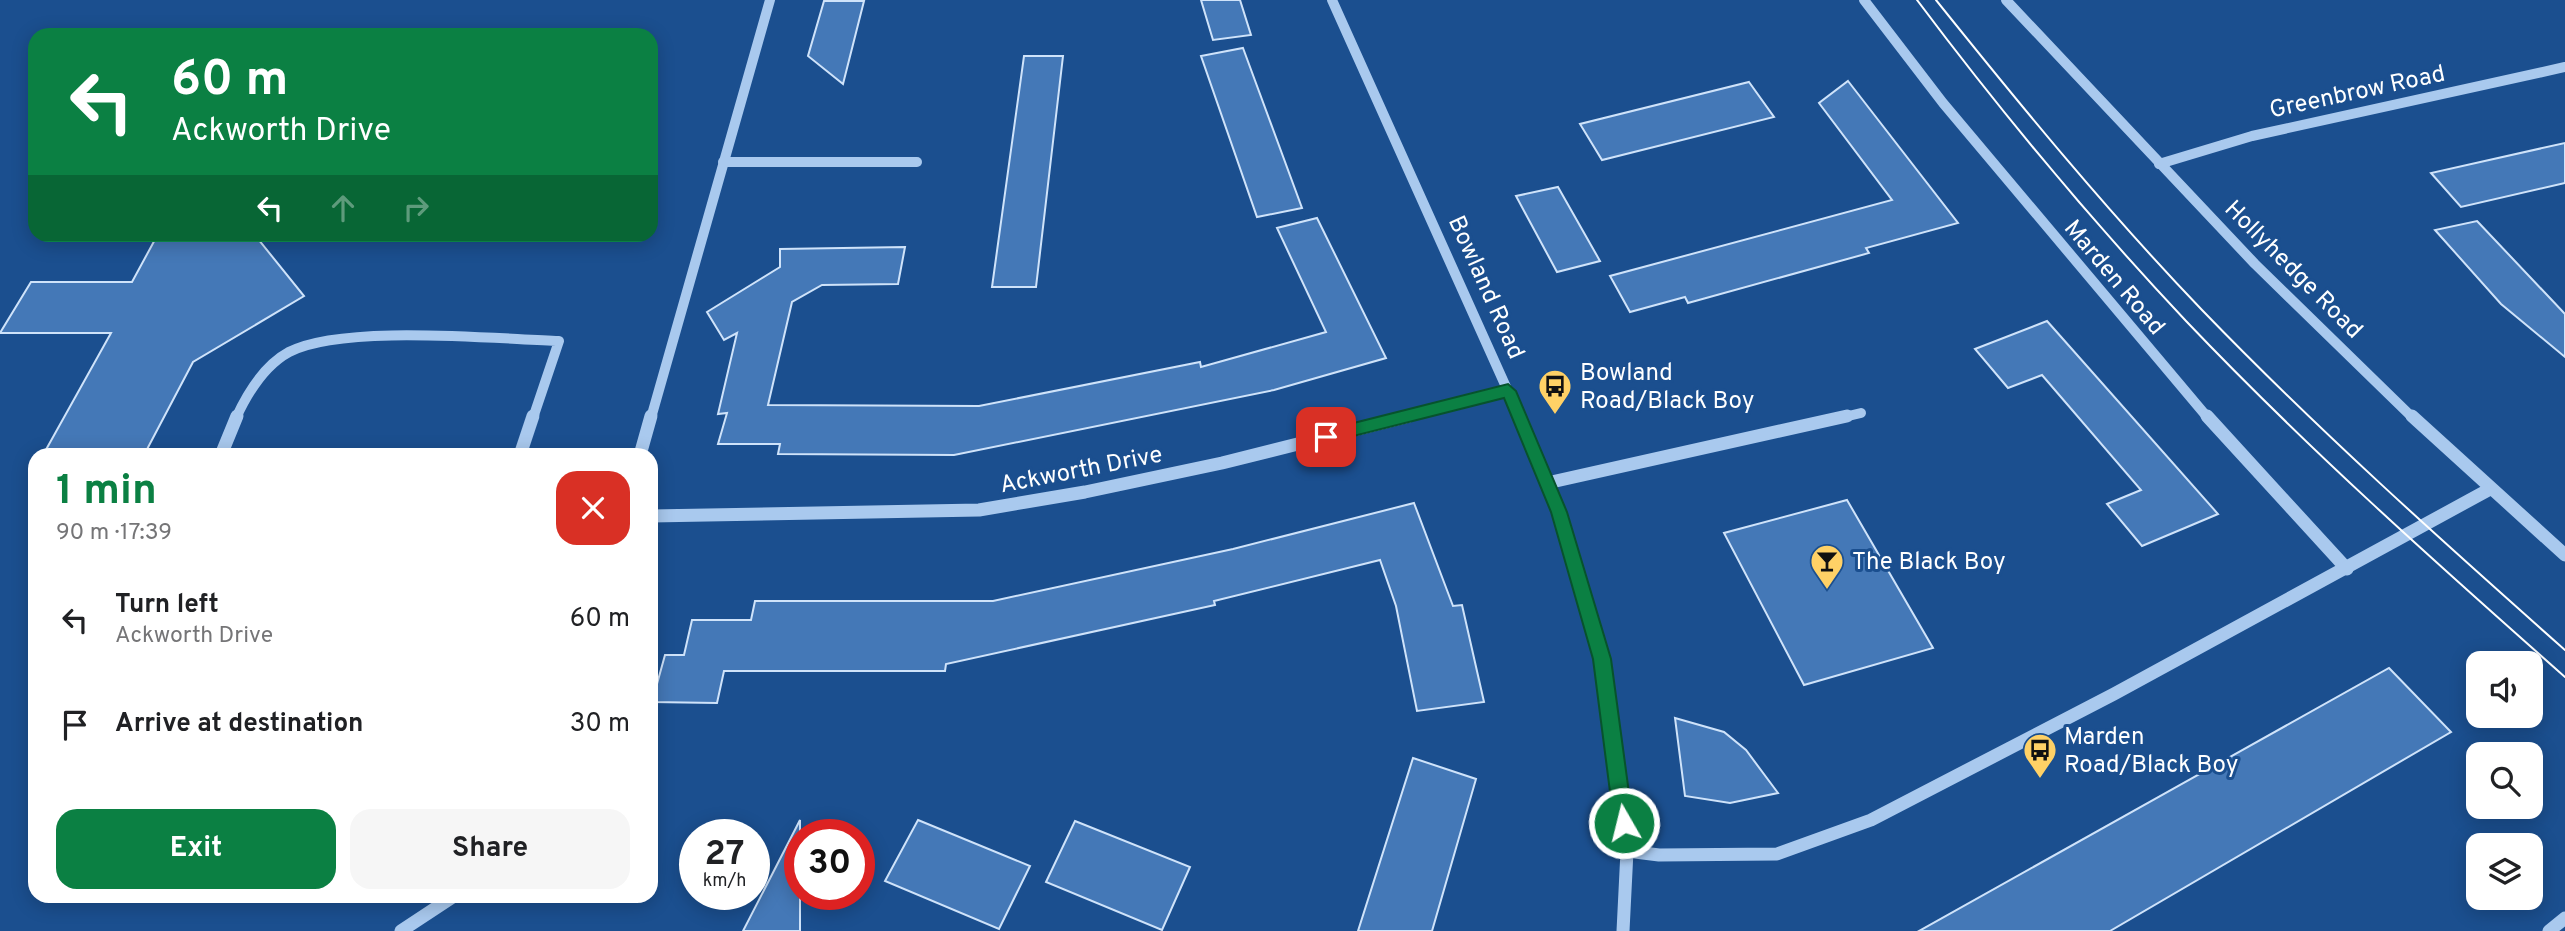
<!DOCTYPE html>
<html lang="en">
<head>
<meta charset="utf-8">
<style>
  :root { --surface:#fff; --page:#f6f6f6; --text:#202124; --muted:#757577; --accent:#0b8043 }
  body { margin:0; font-family:Overpass,sans-serif; background:var(--page); color:var(--text); height:100vh; display:flex; flex-direction:column; font-size:26px; white-space:nowrap }
  * { box-sizing:border-box; margin:0 }
  p { font-size:23px; color:var(--muted) }
  .icon { flex:none; width:38px; height:38px; fill:none; stroke:currentColor; stroke-width:2; stroke-linecap:round; stroke-linejoin:round }
  .map { position:relative; flex:1; overflow:hidden }
  .details { position:absolute; left:28px; top:448px; width:630px; height:455px; display:flex; flex-direction:column; background:var(--surface); border-radius:21px; box-shadow:0 4px 18px #0003 }
  .details>* { flex:none }
  .top-card { position:absolute; left:28px; top:28px; width:630px; height:214px; border-radius:21px; box-shadow:0 4px 18px #0003; background:#0b8043; color:#fff; overflow:hidden }
  .buttons { position:absolute; left:2466px; top:651px; display:grid; gap:14px }
  .buttons a { display:grid; place-items:center; width:77px; height:77px; border-radius:14px; background:var(--surface); box-shadow:0 4px 18px #0003; font-size:35px }
  .speed { position:absolute; left:679px; top:819px; display:flex; gap:14px; font-size:35px; font-weight:700; text-align:center }
  .speed>* { display:grid; place-content:center; width:91px; height:91px; border-radius:50%; background:var(--surface); box-shadow:0 4px 18px #0003; line-height:1 }
  .speed small { font-size:18px; font-weight:400 }
  .speed .limit { border:10px solid #d22; background:#fff; color:#111 }
  .pin { position:absolute; display:grid; place-items:center; width:60px; height:60px; color:#fff; margin:-30px; border-radius:14px; box-shadow:0 4px 10px #0006 }
  .me { position:absolute; width:77px; margin:-38px; rotate:352deg; stroke-linejoin:round; filter:drop-shadow(0 0 5px #0008) }
  .turn { display:flex; align-items:center; gap:24px; height:147px; padding:0 28px; font-size:32px }
  .turn .icon { width:91px; height:91px; stroke-width:2.5 }
  .turn b { display:block; font-size:49px; line-height:60px }
  .lanes { display:flex; align-items:center; height:66px; padding:0 28px; background:#0003; justify-content:center; gap:35px; direction:ltr }
  .lanes .off { opacity:.35 }
  .round { display:grid; place-items:center; flex:none; width:74px; height:74px; border-radius:21px; background:var(--page) }
  .head { display:flex; align-items:center; justify-content:space-between; height:119px; padding:0 28px }
  h1 { font-size:42px; font-weight:700; line-height:52px; color:var(--accent) }
  .primary-button { display:flex; gap:14px; margin-top:auto; padding:14px 28px }
  .primary-button a { flex:1; height:80px; border-radius:21px; background:var(--accent); color:#fff; font-size:28px; font-weight:700; line-height:80px; text-align:center }
  .primary-button a+a { background:var(--page); color:var(--text) }
  ul { padding:0; list-style:none }
  li { display:flex; align-items:center; gap:21px; height:105px; padding:0 28px }
  li div { flex:1 }
  li b { display:block; font-size:26px }
  li em { font-style:normal }
  .map>svg:first-child { display:block }
  .building { fill:#4478b7; stroke:#cfe3fa; stroke-width:2 }
  .lines { fill:none; stroke-linecap:round; stroke-linejoin:round }
  .minor-far1 { stroke:#a9c9ee; stroke-width:10 }
  .minor { stroke:#a9c9ee; stroke-width:13 }
  .tram { stroke:#fff; stroke-width:2 }
  .route { fill:#0b8043; stroke:#07532c; stroke-width:2 }
  .labels { text-anchor:middle; stroke-width:6; stroke-linejoin:round; paint-order:stroke }
  .street-label { font-size:24px; fill:#fff; stroke:#1b4f8f }
  .poi-label { font-size:24px; fill:#fff; stroke:#1b4f8f; text-anchor:start }
</style>
</head>
<body>
<div class="map">
<svg width="2565" height="931" viewBox="0 0 2565 931">
  <rect width="100%" height="100%" fill="#1b4f8f"/>
  <g class="building">
    <polygon points="1201,0 1240,0 1251,35 1213,40"/>
    <polygon points="824,1 864,1 843,84 808,56"/>
    <polygon points="1243,48 1302,208 1257,217 1201,56"/>
    <polygon points="1024,56 1063,56 1036,287 992,287"/>
    <polygon points="1848,81 1958,223 1866,248 1869,253 1688,303 1685,297 1630,312 1610,276 1892,200 1819,103"/>
    <polygon points="1749,82 1774,117 1602,160 1580,124"/>
    <polygon points="2565,143 2565,183 2461,207 2431,173"/>
    <polygon points="1558,187 1600,261 1557,272 1516,196"/>
    <polygon points="1317,218 1386,358 1274,390 954,455 778,454 780,444 718,444 727,413 718,414 737,333 724,340 707,312 780,267 780,249 905,247 898,284 822,285 792,302 768,405 979,406 1200,362 1201,367 1326,332 1277,228"/>
    <polygon points="2477,221 2565,314 2565,357 2501,304 2435,230"/>
    <polygon points="158,234 254,234 304,296 193,362 144,455 43,455 111,333 0,333 31,282 132,282"/>
    <polygon points="2047,321 2218,514 2142,546 2107,504 2141,490 2042,375 2008,388 1975,349"/>
    <polygon points="1847,500 1933,648 1804,685 1724,533"/>
    <polygon points="1414,503 1453,606 1462,605 1484,702 1417,711 1396,606 1380,560 1214,601 1215,605 946,664 945,671 724,671 717,703 652,702 665,655 684,655 692,620 751,620 755,601 993,601 1233,549"/>
    <polygon points="2389,668 2451,732 2110,931 1919,931"/>
    <polygon points="1675,718 1724,732 1746,750 1778,793 1730,803 1685,796"/>
    <polygon points="1413,758 1476,779 1432,931 1358,931"/>
    <polygon points="800,820 800,931 743,931"/>
    <polygon points="918,820 1030,866 999,929 885,881"/>
    <polygon points="1075,821 1190,867 1162,930 1046,882"/>
  </g>
  <g class="lines">
    <g class="minor-far1">
      <polyline points="1332,0 1520,418"/>
      <polyline points="1864,0 1943,103 2208,418"/>
      <polyline points="2006,0 2255,264 2413,418"/>
      <polyline points="723,162 917,162"/>
      <polyline points="2159,164 2252,136 2565,67"/>
      <path d="M236 418C247 394 265 365 289 352 342 324 495 339 559 341L533 418"/>
      <polyline points="651,418 770,0"/>
      <polyline points="1402,418 1509,391"/>
      <polyline points="1840,418 1861,413"/>
    </g>
    <g class="minor">
      <polyline points="1519,416 1559,512 1602,659 1627,851 1623,931"/>
      <polyline points="2207,416 2347,569"/>
      <polyline points="2412,416 2565,555"/>
      <polyline points="221,455 237,416"/>
      <polyline points="520,455 533,416"/>
      <polyline points="640,455 651,416"/>
      <polyline points="1547,483 1847,416"/>
      <polyline points="651,516 979,510 1085,492 1222,463 1409,416"/>
      <polyline points="1627,851 1659,855 1777,854 1871,820 2114,694 2490,489"/>
      <polyline points="401,931 454,896"/>
      <polyline points="2549,931 2565,918"/>
    </g>
    <g class="tram">
      <path d="M1917 0C2001 112 2090 219 2186 321 2306 447 2435 562 2565 677"/>
      <path d="M1936 0C2021 106 2107 211 2202 310 2317 429 2441 540 2565 650"/>
    </g>
  </g>
  <polygon class="route" points="1508,384 1516,391 1567,512 1611,659 1633,823 1630,830 1624,832 1617,830 1614,823 1593,659 1551,512 1504,398 1326,443 1318,437 1326,430"/>
  <defs>
    <symbol id="bus-pin" viewBox="-11 -11 22 30"><path d="M0 17L-7.5 6A9.5 9.5 0 1 1 7.5 6Z" fill="#ffd166" stroke="#1b4f8f"/><path d="M-5-6H5V4H4V6H2V4H-2V6H-4V4H-5ZM-3.5-4V0h7V-4ZM-3.5 1.2v1.5H-2V1.2ZM2 1.2v1.5H3.5V1.2Z" fill="#111"/></symbol>
    <symbol id="bar-pin" viewBox="-11 -11 22 30"><path d="M0 17L-7.5 6A9.5 9.5 0 1 1 7.5 6Z" fill="#ffd166" stroke="#1b4f8f"/><path d="M-6-5H6L.8 .8V4.5H3.5V6h-7V4.5H-.8V.8Z" fill="#111"/></symbol>
  </defs>
  <g fill-rule="evenodd">
    <use href="#bus-pin" x="1536" y="367" width="38" height="52"/>
    <use href="#bar-pin" x="1808" y="542" width="38" height="52"/>
    <use href="#bus-pin" x="2021" y="731" width="38" height="52"/>
  </g>
  <g class="labels">
    <g class="street-label">
      <text transform="translate(2357 91) rotate(-12)" y="8">Greenbrow Road</text>
      <text transform="translate(2294 269) rotate(45)" y="8">Hollyhedge Road</text>
      <text transform="translate(2115 277) rotate(50)" y="8">Marden Road</text>
      <text transform="translate(1487 287) rotate(66)" y="8">Bowland Road</text>
      <text transform="translate(1081 469) rotate(-11)" y="8">Ackworth Drive</text>
    </g>
    <g class="poi-label">
      <text x="1580" y="380">Bowland<tspan x="1580" dy="28">Road/Black Boy</tspan></text>
      <text x="1852" y="569">The Black Boy</text>
      <text x="2064" y="744">Marden<tspan x="2064" dy="28">Road/Black Boy</tspan></text>
    </g>
  </g>
</svg>
<div class="buttons">
<a><svg class="icon" aria-label="sound" viewBox="0 0 24 24"><path d="M4 9h4l5-4v14l-5-4H4zM17 9q2 3 0 6"/></svg></a>
<a><svg class="icon" aria-label="search" viewBox="0 0 24 24"><circle cx="10" cy="10" r="6"/><path d="M15 15l6 6"/></svg></a>
<a><svg class="icon" aria-label="layers" viewBox="0 0 24 24"><path d="M12 4l9 5-9 5-9-5zM3 14l9 5 9-5"/></svg></a>
</div>
<div class="speed"><div>27<small>km/h</small></div><div class="limit">30</div></div>
<div class="pin" style="left:1326px;top:437px;background:#d93025"><svg class="icon" aria-label="arrive" viewBox="0 0 24 24"><path d="M6 21V4h12l-3 4 3 4H6"/></svg></div>
<svg class="me" style="left:1624px;top:823px" viewBox="-20 -20 40 40"><circle r="17" fill="#0b8043" stroke="#fff" stroke-width="3"/><path d="M0-11L8 9 0 5-8 9z" fill="#fff"/></svg>
<div class="top-card">
<div class="turn"><svg class="icon" aria-label="left" viewBox="0 0 24 24"><path d="M17 20v-9H6M10 6l-5 5 5 5"/></svg><div><b>60 m</b>Ackworth Drive</div></div>
<div class="lanes"><svg class="icon" aria-label="left" viewBox="0 0 24 24"><path d="M17 20v-9H6M10 6l-5 5 5 5"/></svg><svg class="icon off" aria-label="ahead" viewBox="0 0 24 24"><path d="M12 20V5M6 11l6-6 6 6"/></svg><svg class="icon off" aria-label="right" viewBox="0 0 24 24"><path d="M7 20v-9h11M14 6l5 5-5 5"/></svg></div>
</div>
<section class="details">
<div class="head"><div><h1>1 min</h1><p>90 m · 17:39</p></div><a class="round" style="background:#d93025;color:#fff"><svg class="icon" aria-label="close" viewBox="0 0 24 24"><path d="M6 6l12 12M18 6L6 18"/></svg></a></div>
<ul>
<li><svg class="icon" aria-label="left" viewBox="0 0 24 24"><path d="M17 20v-9H6M10 6l-5 5 5 5"/></svg><div><b>Turn left</b><p>Ackworth Drive</p></div><em>60 m</em></li>
<li><svg class="icon" aria-label="arrive" viewBox="0 0 24 24"><path d="M6 21V4h12l-3 4 3 4H6"/></svg><div><b>Arrive at destination</b></div><em>30 m</em></li>
</ul>
<div class="primary-button"><a>Exit</a><a>Share</a></div>
</section>
</div>
</body>
</html>
